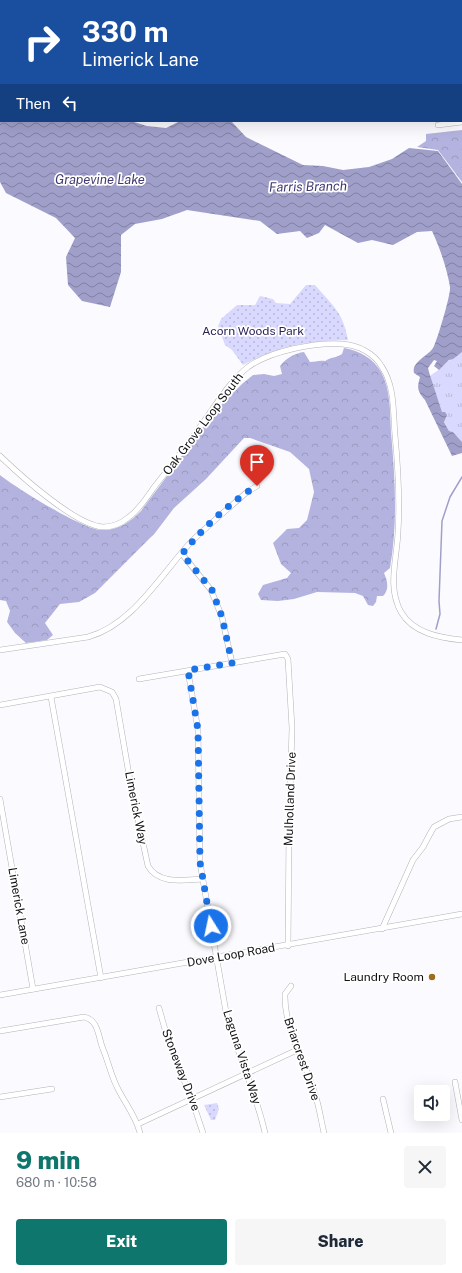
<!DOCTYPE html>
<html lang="en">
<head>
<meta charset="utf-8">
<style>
  :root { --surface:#fff; --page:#f6f6f7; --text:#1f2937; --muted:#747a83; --accent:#0f766e }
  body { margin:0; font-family:"Public Sans",sans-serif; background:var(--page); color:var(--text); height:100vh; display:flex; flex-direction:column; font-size:15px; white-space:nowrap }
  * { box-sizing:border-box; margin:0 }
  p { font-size:13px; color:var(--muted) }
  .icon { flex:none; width:22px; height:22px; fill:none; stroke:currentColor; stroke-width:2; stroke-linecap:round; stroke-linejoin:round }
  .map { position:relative; height:1133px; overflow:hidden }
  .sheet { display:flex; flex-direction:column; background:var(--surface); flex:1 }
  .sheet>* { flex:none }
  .hud { position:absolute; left:0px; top:0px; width:462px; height:122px; box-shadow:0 4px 16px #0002; background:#1a4fa0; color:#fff; overflow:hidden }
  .buttons { position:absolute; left:414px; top:1085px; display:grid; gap:8px }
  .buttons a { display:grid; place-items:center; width:36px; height:36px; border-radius:4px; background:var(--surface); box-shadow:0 4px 16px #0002; font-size:20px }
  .pin { position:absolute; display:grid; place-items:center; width:34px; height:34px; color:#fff; margin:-41px -17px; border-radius:50% 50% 50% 0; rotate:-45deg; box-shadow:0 0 4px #0007 }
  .pin .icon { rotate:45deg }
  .me { position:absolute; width:44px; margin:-22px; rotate:350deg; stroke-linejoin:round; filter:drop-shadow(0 0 3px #0008) }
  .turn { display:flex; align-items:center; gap:14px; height:84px; padding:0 16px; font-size:18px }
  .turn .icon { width:52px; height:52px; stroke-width:2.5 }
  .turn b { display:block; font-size:28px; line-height:34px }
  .then { display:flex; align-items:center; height:38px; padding:0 16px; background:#0003; gap:8px; font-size:15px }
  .round { display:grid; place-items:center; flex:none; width:42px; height:42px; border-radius:4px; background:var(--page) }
  .summary { display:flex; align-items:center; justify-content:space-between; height:68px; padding:0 16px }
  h1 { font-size:24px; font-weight:800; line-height:30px; color:var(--accent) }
  .primary-button { display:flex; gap:8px; margin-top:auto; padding:8px 16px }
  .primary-button a { flex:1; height:46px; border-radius:4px; background:var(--accent); color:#fff; font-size:16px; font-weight:800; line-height:46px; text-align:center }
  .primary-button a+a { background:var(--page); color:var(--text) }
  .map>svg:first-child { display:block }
  .grass { fill:url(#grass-tufts) }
  .forest { fill:url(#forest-crowns) }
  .park { fill:url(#park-dots) }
  .water { fill:url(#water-waves) }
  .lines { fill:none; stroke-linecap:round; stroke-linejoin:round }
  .stream { stroke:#a09fca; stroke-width:1.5 }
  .minor-casing { stroke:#b2b2b8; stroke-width:6 }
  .minor { stroke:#fff; stroke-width:5 }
  .route { stroke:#1a73e8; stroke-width:7; stroke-dasharray:0 12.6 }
  .poi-dot { fill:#9b6e1e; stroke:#fff; stroke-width:1.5 }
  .labels { text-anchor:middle; stroke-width:3.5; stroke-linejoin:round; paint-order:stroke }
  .park-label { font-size:12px; fill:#2b2358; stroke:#fff }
  .street-label { font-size:12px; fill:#121215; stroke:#fff }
  .poi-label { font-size:12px; fill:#121215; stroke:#fff; text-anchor:end }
  .water-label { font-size:13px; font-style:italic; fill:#413a72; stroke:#fff }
</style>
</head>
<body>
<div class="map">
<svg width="462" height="1133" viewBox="0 0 462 1133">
  <defs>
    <pattern id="grass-tufts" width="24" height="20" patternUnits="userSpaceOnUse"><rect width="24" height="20" fill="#d9d8fe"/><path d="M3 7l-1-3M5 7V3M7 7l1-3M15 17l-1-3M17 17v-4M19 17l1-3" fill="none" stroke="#b9b8d9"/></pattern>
    <pattern id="forest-crowns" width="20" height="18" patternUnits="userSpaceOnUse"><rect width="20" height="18" fill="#b4b3df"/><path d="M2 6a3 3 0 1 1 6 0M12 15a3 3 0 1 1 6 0" fill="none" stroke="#9a99be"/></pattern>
    <pattern id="park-dots" width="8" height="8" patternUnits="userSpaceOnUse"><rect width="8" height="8" fill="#d9d8fe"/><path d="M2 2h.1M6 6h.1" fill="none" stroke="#b9b8d9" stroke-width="1.8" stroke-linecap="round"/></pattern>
    <pattern id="water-waves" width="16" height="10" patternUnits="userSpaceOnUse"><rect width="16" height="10" fill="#a09fca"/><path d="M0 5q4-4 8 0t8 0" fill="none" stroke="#8180a3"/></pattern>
  </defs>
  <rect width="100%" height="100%" fill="#fbfbff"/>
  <path class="grass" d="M462 352V442L453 432 449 431 444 421 447 415 442 412 430 376C433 373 438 371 441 368 447 362 454 356 462 352Z"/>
  <g class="forest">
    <polygon points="420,0 462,0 462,118 461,1"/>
    <polygon points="462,130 462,182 438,150 417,147 426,141 426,134"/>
    <path d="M344 348C360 351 373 358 381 372 391 390 390 413 391 432 395 478 398 523 390 568L384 573C387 580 390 589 383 596H377L376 602 373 606 368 605 363 596 355 593 317 592 294 599 278 601 261 600 258 594 263 585 287 578 291 573 281 564 273 543 287 529 299 528 307 520 314 492 309 469 290 452 250 438H244L206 479 174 508 155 533 95 593 79 602 60 604 45 623 53 635 47 640 26 643 15 633 7 622 10 611 6 601 0 600V475C16 488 81 528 100 530 118 531 130 522 141 511L217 409 242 384 253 375 264 374 274 376 282 374 280 366C285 359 295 353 304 352L310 362C315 362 319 360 325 361 331 357 336 358 342 354Z"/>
  </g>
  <g class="park">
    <path d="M306 285H315C333 306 343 312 348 340 308 341 279 345 243 365L232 350 225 345 218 326 221 319 237 305H255L260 296 273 299 276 303 290 304Z"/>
    <polygon points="217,1103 219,1109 215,1120 211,1120 204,1105"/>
  </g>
  <path class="water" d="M0 0H317L1 1V121H131L147 126 166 128 180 121H231L246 137 303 165 323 166 343 170 369 167 392 159 409 148 438 151 462 184V352L453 359 449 360 439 370 434 366 437 361 434 360 428 368 429 372 442 412H445L447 415 444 422 449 431 453 432 462 442V453L452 456 425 400C417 391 417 388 420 377L414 373C411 361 431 355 434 346 438 337 451 294 450 287 447 269 440 248 432 231L417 232 393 245 372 240 358 243 325 225 319 233 307 238 300 231 277 234 260 221 187 210 162 219 135 224 121 235V272L110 307 82 301 68 285 66 257 75 238 56 218 6 193 0 182Z"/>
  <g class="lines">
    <polyline class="stream" points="436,629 440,614 439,601 442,521 450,497 462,477"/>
    <defs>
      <g id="minor">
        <polyline points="438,125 462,122"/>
        <path d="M0 456C21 476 75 525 103 527 113 527 122 523 129 517 140 509 147 497 155 486 171 466 187 445 202 424 216 405 229 382 248 367 270 351 315 342 342 344 358 345 374 353 382 367 395 387 393 412 395 435 398 467 400 500 398 532 397 559 387 587 401 612 413 633 440 638 462 640"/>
        <polyline points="182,554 211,590 222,617 232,663"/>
        <path d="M0 650 88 637C132 625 160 576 190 543 208 525 228 509 247 492L257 486"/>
        <path d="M188 671 198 730 200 863 226 1012C237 1053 256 1092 265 1133"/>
        <polyline points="139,679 285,654 288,659 292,728 289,831 288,946"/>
        <polyline points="51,697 101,978"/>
        <path d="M0 705 100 687 112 692 116 699 132 792 148 866C159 885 184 880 203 879"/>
        <polyline points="0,799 33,989"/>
        <polyline points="382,929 413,860 423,847 431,832 434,827 449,819 462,817"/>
        <path d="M291 986 285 994C284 1030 305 1061 315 1094 319 1106 321 1120 324 1133"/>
        <polyline points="0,995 462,914"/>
        <polyline points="159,1008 168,1040 192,1100 203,1133"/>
        <path d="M0 1031 84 1017C99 1020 98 1037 103 1049 108 1061 111 1075 117 1087 124 1102 136 1116 140 1133"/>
        <polyline points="455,1082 462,1120"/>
        <polyline points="0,1097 52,1089"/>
        <polyline points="383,1099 391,1133"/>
        <polyline points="138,1124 297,1050"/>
      </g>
    </defs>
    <use href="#minor" class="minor-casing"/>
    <use href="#minor" class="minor"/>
  </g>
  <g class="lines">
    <path class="route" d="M211 926 200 862 198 730 188 670 232 663 222 617 212 590 182 554C201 530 231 501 257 486"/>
  </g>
  <circle class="poi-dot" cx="432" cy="977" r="4"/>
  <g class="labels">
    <g class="park-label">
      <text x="253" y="335">Acorn Woods Park</text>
    </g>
    <g class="street-label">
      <text transform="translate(203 424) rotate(-53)" y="4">Oak Grove Loop South</text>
      <text transform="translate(290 799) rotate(-88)" y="4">Mulholland Drive</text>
      <text transform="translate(136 808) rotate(79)" y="4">Limerick Way</text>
      <text transform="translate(19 906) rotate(80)" y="4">Limerick Lane</text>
      <text transform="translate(231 955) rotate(-10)" y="4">Dove Loop Road</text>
      <text transform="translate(242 1057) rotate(72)" y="4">Laguna Vista Way</text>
      <text transform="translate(302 1059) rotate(71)" y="4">Briarcrest Drive</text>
      <text transform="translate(181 1070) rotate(69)" y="4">Stoneway Drive</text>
    </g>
    <g class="poi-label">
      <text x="424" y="981">Laundry Room</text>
    </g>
    <g class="water-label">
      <text x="100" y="184">Grapevine Lake</text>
      <text transform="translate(308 186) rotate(-1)" y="5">Farris Branch</text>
    </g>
  </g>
</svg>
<div class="buttons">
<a><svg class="icon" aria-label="sound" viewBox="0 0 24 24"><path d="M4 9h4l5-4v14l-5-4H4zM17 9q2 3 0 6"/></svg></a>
</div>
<div class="pin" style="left:257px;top:486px;background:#d93025"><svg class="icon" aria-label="arrive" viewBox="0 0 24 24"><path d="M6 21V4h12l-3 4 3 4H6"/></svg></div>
<svg class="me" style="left:211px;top:926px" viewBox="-20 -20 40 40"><circle r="17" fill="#1a73e8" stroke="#fff" stroke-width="3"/><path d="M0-11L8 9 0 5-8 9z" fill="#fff"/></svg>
<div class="hud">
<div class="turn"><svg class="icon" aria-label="right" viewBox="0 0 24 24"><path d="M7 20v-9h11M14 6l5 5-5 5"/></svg><div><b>330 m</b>Limerick Lane</div></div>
<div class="then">Then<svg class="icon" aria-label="left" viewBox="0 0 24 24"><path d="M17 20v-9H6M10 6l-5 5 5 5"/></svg></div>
</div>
</div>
<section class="sheet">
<div class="summary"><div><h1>9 min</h1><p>680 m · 10:58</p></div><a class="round"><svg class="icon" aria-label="close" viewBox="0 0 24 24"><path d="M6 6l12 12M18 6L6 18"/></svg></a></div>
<div class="primary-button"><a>Exit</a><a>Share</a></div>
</section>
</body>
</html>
